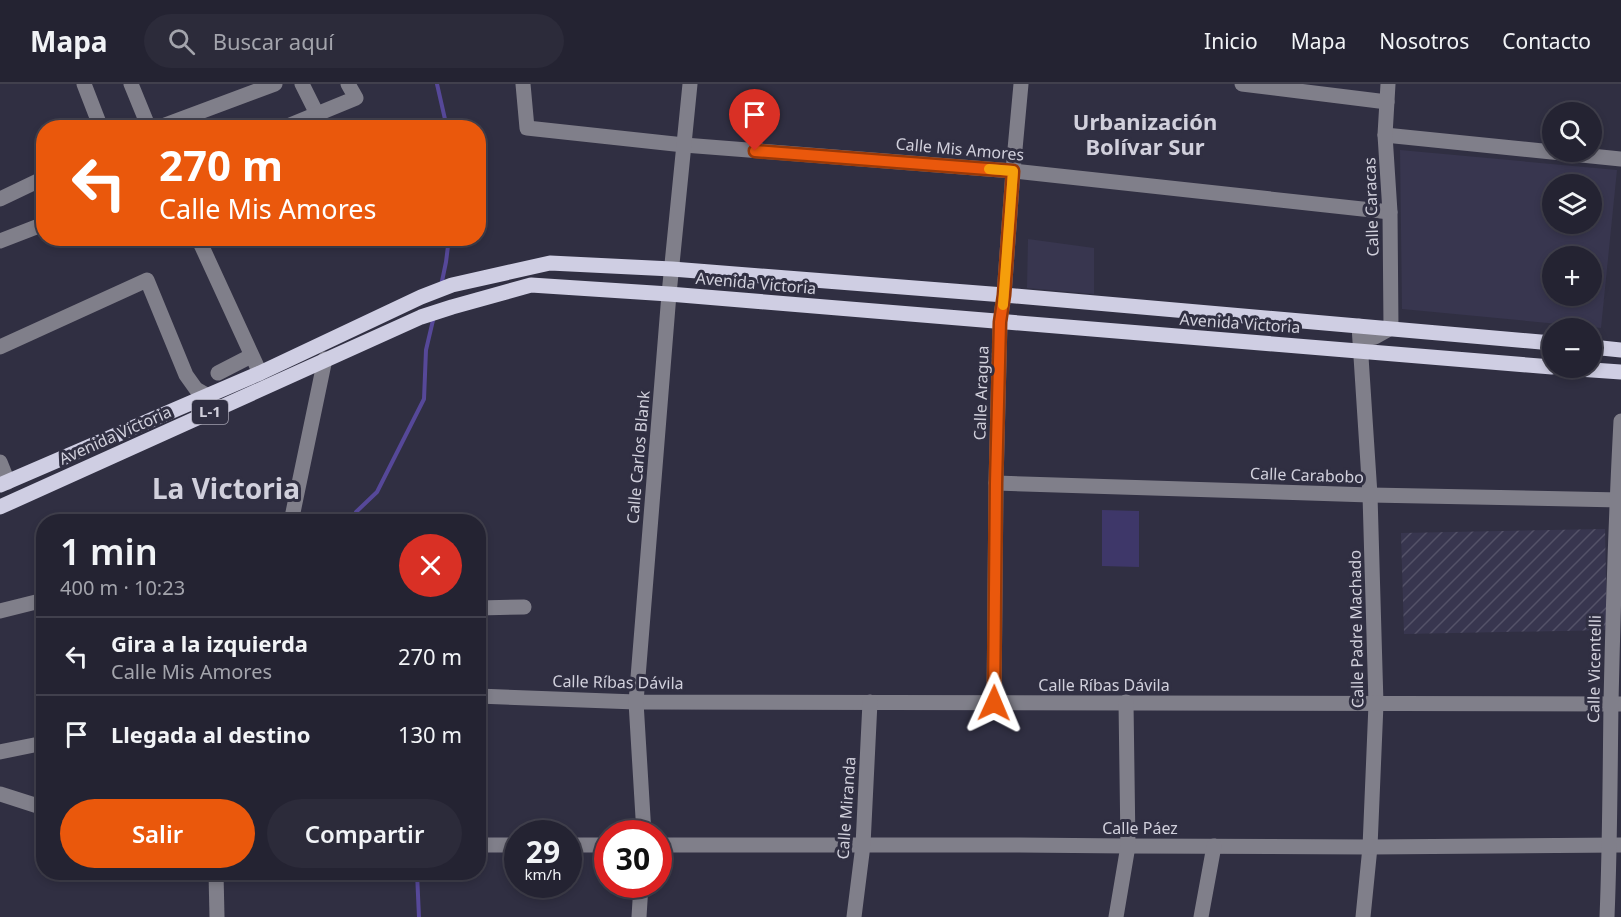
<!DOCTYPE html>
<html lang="es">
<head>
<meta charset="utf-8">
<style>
  :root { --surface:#242332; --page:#2c2b3a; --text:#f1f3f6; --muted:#a3a4ac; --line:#41404d; --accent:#ea580c }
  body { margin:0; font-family:"Noto Sans",sans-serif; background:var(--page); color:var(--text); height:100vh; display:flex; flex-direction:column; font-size:22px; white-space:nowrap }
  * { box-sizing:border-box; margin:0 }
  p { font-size:20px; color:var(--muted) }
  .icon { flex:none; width:33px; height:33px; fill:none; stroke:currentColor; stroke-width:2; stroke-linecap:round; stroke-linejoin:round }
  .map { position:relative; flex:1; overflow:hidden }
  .details { position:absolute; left:36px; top:430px; width:450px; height:366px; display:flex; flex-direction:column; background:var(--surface); border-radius:24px; box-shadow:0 3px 9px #0003,0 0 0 2px var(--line) }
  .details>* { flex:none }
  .guide { position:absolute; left:36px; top:36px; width:450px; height:126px; border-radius:24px; box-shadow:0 3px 9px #0003,0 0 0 2px var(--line); background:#ea580c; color:#fff; overflow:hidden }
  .tools { position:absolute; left:1542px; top:18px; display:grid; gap:12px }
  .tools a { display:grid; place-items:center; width:60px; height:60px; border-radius:50%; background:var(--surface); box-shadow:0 3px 9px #0003,0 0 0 2px var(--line); font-size:30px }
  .speed { position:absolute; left:504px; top:736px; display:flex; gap:12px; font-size:30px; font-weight:700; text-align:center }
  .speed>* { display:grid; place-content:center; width:78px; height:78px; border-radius:50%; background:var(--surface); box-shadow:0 3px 9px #0003,0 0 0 2px var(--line); line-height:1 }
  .speed small { font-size:15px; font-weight:400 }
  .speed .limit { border:9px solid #d22; background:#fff; color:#111 }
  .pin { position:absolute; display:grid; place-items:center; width:51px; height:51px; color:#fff; margin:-62px -26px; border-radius:50% 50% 50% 0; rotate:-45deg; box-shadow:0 0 6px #0007 }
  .pin .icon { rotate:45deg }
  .me { position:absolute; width:66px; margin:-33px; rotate:1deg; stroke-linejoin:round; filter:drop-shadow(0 0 4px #0008) }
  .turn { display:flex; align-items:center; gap:21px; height:126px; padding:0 24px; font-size:27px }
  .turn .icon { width:78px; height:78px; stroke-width:2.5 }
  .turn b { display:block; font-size:42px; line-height:51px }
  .round { display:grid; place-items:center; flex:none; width:63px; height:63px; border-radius:32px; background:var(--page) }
  .summary { display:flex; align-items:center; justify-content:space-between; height:102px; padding:0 24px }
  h1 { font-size:36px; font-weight:600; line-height:45px }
  .button { display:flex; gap:12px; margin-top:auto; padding:12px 24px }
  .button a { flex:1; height:69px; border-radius:36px; background:var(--accent); color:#fff; font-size:24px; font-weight:600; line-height:69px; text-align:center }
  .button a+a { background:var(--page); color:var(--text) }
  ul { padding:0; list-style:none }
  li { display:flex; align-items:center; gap:18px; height:78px; padding:0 24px; border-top:2px solid var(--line) }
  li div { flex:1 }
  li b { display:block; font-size:22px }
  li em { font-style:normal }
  header { display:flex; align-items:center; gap:36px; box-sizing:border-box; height:84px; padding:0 30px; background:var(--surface); border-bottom:2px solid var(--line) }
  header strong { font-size:28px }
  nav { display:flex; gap:33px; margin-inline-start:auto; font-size:21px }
  .search { width:420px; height:54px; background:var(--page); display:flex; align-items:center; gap:15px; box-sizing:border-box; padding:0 21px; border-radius:33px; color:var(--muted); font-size:22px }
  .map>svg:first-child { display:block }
  .built { fill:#38364f; fill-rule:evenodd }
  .industrial { fill:url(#industrial-furrows) }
  .pitch { fill:#3e3769 }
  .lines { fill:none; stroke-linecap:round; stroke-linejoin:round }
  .stream { stroke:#564899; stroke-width:4 }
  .minor { stroke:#807f8a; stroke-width:15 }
  .major { stroke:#cfcee3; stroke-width:15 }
  .route-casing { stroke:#983908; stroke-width:15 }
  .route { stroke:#ea580c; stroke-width:10 }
  .slow { stroke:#f59e0b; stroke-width:10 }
  .labels { text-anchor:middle; stroke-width:6; stroke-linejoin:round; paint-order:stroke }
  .shield { fill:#302f42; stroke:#a1a0ae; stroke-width:1.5 }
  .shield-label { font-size:15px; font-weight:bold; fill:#d1d0dc }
  .street-label { font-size:16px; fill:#d1d0dc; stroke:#302f42 }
  .district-label { font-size:22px; font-weight:bold; fill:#d1d0dc; stroke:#302f42 }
  .town-label { font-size:28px; font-weight:bold; fill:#d1d0dc; stroke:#302f42 }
</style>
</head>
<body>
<header>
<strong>Mapa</strong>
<div class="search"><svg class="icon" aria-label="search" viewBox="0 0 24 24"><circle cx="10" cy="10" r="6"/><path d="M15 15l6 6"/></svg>Buscar aquí</div>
<nav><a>Inicio</a><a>Mapa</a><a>Nosotros</a><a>Contacto</a></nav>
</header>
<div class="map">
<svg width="1621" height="833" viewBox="0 0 1621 833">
  <defs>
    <pattern id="industrial-furrows" width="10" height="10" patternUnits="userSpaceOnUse" patternTransform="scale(1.5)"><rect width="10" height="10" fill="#38364f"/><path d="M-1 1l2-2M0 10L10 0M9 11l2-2" fill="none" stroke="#545268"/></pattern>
  </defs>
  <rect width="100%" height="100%" fill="#302f42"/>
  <g class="built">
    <path d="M1400 66 1617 86 1601 244 1402 225ZM1552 100H1592V140H1552ZM1552 172H1592V212H1552Z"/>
    <polygon points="1028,155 1094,164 1094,210 1027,204"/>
  </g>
  <polygon class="industrial" points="1605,445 1607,546 1404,550 1401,449"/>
  <polygon class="pitch" points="1102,426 1139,427 1139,483 1102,482"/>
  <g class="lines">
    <g class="stream">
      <polyline points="437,0 447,44"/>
      <polyline points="441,202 446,178 449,154"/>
      <polyline points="353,438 356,428 377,408 424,315 426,266 434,232"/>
      <polyline points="417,789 419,833"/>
    </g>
    <g class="minor">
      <polyline points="84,0 101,44"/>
      <polyline points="131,0 149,44"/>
      <polyline points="302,0 317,30"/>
      <polyline points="523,0 527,44 684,61 1013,87 1390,128"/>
      <polyline points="1242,0 1387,18"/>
      <polyline points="157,44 275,0"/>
      <polyline points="283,44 356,14 348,0"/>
      <polyline points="1385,51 1621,75"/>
      <polyline points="0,115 44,94"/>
      <polyline points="198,154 260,289"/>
      <polyline points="0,157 44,140"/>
      <polyline points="1359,242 1370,411 1376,620 1370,763 1363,833"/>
      <polyline points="1361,255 1375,253 1391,244 1390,128 1385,51 1388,0"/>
      <polyline points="0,263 147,196 186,291 196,305 208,312"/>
      <polyline points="218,289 251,272"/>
      <polyline points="0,378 8,398"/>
      <polyline points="996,399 1370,411 1621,416"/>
      <polyline points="291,438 325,275"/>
      <polyline points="478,524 524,523"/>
      <polyline points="0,527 44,516"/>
      <polyline points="478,612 636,618 1621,620"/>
      <polyline points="994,619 996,399 1000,238 1004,211 1013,87 1021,0"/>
      <polyline points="0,668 44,659"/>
      <polyline points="0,710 44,724"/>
      <polyline points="644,750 636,618 669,210 690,0"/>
      <polyline points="478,761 518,761"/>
      <polyline points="568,761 608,761"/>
      <polyline points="658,761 1019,761 1128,762 1370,763 1621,761"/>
      <polyline points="216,789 217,833"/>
      <polyline points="639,833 641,801"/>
      <polyline points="854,833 863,761 870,618"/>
      <polyline points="1116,833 1128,762 1126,618"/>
      <polyline points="1201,833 1214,762"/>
      <path d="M1607 833C1610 762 1610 691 1611 619 1613 525 1616 431 1621 337"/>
    </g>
    <g class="major">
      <polyline points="1592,263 1621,266"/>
      <polyline points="1564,284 1621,288"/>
      <polyline points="0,401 260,289 421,213 452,201 550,179 672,185 1004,211 1552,259"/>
      <polyline points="0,423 421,233 452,223 531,201 669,210 1552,283"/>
    </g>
  </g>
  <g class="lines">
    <defs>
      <polyline id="route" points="755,67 1013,87 1004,211 1000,238 996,399 994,619"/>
    </defs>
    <use href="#route" class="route-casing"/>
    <use href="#route" class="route"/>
    <polyline class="slow" points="989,85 1013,87 1003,221"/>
  </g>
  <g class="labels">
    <rect class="shield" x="192" y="316" width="36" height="24" rx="4.5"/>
    <g class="shield-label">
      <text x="210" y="333">L-1</text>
    </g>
    <g class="street-label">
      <text transform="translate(960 65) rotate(5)" y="6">Calle Mis Amores</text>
      <text transform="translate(1371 123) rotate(-92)" y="6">Calle Caracas</text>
      <text transform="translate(756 199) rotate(5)" y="6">Avenida Victoria</text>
      <text transform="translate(1240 239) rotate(4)" y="6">Avenida Victoria</text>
      <text transform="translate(981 309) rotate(-88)" y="6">Calle Aragua</text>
      <text transform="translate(115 351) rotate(-24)" y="6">Avenida Victoria</text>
      <text transform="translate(638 373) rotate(-85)" y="6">Calle Carlos Blank</text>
      <text transform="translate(1307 391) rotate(2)" y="6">Calle Carabobo</text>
      <text transform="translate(1356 545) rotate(-91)" y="6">Calle Padre Machado</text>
      <text transform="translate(1594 585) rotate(-89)" y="6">Calle Vicentelli</text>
      <text transform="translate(618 598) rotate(1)" y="6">Calle Ríbas Dávila</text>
      <text x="1104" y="607">Calle Ríbas Dávila</text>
      <text transform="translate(846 724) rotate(-86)" y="6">Calle Miranda</text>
      <text x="1140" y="750">Calle Páez</text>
    </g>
    <g class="district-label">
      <text x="1145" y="46">Urbanización<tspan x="1145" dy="25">Bolívar Sur</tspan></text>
    </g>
    <g class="town-label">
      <text x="226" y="415">La Victoria</text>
    </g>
  </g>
</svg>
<div class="tools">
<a><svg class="icon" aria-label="search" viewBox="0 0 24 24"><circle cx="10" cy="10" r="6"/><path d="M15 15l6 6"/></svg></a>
<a><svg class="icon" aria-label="layers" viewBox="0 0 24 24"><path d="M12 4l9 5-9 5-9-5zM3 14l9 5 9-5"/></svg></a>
<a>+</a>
<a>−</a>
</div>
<div class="speed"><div>29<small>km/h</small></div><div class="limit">30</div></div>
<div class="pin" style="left:755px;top:67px;background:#d93025"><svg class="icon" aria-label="arrive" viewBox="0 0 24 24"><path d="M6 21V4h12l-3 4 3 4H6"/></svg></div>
<svg class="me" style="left:994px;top:619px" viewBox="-20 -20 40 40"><path d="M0-17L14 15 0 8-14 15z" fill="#ea580c" stroke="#fff" stroke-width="4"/></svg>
<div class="guide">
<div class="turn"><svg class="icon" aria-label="left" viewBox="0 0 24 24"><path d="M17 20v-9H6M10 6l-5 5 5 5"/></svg><div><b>270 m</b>Calle Mis Amores</div></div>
</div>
<section class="details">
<div class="summary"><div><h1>1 min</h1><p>400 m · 10:23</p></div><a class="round" style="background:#d93025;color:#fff"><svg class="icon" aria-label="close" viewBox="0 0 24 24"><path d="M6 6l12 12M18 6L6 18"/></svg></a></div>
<ul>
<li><svg class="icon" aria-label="left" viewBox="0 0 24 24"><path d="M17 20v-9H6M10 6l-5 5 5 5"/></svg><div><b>Gira a la izquierda</b><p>Calle Mis Amores</p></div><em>270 m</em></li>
<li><svg class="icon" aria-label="arrive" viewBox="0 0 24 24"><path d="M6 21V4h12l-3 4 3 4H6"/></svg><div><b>Llegada al destino</b></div><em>130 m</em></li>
</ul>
<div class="button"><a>Salir</a><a>Compartir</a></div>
</section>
</div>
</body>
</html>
